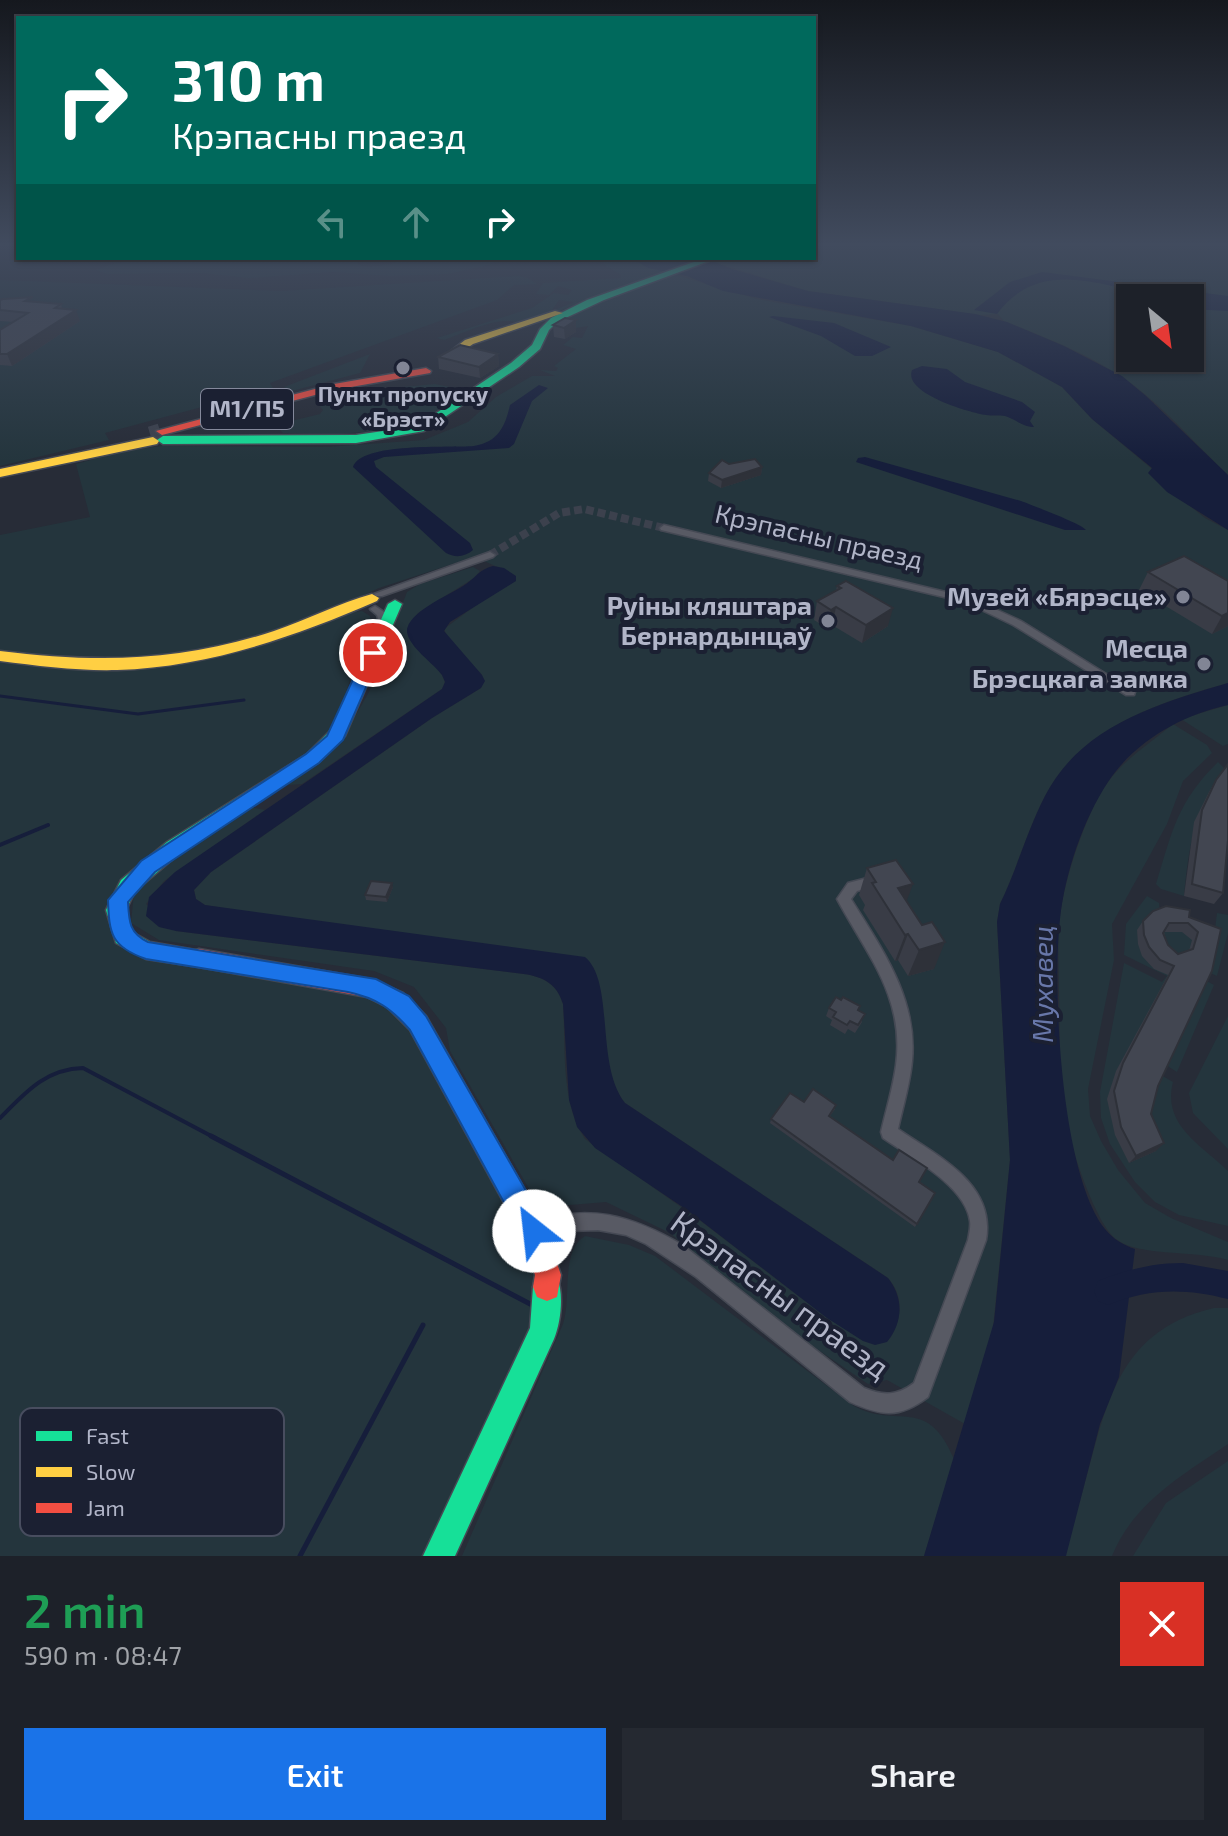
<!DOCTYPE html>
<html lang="en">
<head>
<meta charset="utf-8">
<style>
  :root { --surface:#1d2129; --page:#252931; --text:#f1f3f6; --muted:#a0a3a8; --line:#3b3e46; --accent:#1a73e8 }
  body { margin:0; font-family:"Exo 2",sans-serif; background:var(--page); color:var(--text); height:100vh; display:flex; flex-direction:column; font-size:30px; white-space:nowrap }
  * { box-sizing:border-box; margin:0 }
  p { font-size:26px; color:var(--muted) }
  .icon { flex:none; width:44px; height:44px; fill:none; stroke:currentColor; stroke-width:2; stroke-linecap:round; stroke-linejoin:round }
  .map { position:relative; height:1556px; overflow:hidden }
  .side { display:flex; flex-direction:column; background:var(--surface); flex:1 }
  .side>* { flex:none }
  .banner { position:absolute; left:16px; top:16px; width:800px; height:244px; border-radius:0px; box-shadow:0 2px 6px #0004,0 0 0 2px var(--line); background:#00695c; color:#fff; overflow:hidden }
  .needle { width:52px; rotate:151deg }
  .buttons { position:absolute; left:1116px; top:284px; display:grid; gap:16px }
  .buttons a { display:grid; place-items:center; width:88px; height:88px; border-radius:0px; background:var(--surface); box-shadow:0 2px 6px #0004,0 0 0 2px var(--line); font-size:40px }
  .pin { position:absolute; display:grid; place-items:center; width:68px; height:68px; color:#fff; margin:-34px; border:4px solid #fff; border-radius:50%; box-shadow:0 2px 8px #0007 }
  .me { position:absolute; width:88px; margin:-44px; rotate:331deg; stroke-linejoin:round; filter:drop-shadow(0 0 6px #0008) }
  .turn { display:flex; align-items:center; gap:28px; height:168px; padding:0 24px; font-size:36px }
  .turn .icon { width:104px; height:104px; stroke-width:2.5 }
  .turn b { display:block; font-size:56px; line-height:68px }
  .lanes { display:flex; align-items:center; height:76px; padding:0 24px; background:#0003; justify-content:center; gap:40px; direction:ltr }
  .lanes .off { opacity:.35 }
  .round { display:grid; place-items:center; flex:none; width:84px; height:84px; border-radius:0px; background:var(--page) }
  .summary { display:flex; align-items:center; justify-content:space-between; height:136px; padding:0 24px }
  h1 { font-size:48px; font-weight:600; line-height:60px; color:#1e9e55 }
  .primary-button { display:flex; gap:16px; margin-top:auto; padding:16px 24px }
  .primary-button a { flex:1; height:92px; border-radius:0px; background:var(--accent); color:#fff; font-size:32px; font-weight:600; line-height:92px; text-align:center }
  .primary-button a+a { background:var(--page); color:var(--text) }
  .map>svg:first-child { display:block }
  .green { fill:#24353d; fill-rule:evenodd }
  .water { fill:#161e3b }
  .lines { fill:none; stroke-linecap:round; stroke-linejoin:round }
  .stream-far2 { stroke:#161e3b; stroke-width:3 }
  .stream-far1 { stroke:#161e3b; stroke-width:4 }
  .stream { stroke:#161e3b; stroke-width:5 }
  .river { fill:#161e3b; fill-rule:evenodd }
  .street-tunnel { stroke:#3c414d; stroke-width:8; stroke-dasharray:8 4; stroke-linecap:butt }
  .highway-tunnel { stroke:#3c414d; stroke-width:15; stroke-dasharray:15 8; stroke-linecap:butt }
  .street-casing { stroke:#454954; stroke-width:3 }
  .fast-casing { stroke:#454954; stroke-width:3 }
  .slow-casing { stroke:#454954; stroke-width:3 }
  .jam-casing { stroke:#454954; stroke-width:3 }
  .street { fill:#585a64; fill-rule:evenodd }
  .fast { fill:#16e098; fill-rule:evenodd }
  .slow { fill:#ffcf43; fill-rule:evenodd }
  .jam { fill:#f24e42; fill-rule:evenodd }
  .wall { fill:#393c46; fill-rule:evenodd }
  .shaded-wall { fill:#2e3139 }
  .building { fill:#424651; stroke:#2e3139; stroke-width:2; fill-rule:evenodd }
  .route { fill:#1a73e8; stroke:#114b97; stroke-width:2 }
  .poi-dot { fill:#818595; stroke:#1b2032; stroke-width:3 }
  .labels { text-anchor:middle; stroke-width:8; stroke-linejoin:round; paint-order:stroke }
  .far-poi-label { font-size:22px; font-weight:bold; fill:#b1b5c8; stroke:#1b2032 }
  .shield { fill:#1b2032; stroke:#84889b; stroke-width:2 }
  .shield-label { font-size:24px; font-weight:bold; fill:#b1b5c8 }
  .street-label { font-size:26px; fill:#b1b5c8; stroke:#1b2032 }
  .poi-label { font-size:26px; font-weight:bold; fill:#b1b5c8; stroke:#1b2032; text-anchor:end }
  .water-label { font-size:28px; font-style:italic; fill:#6877a9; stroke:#1b2032 }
  .near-street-label { font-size:32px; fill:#b1b5c8; stroke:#1b2032 }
  .key { fill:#1b2032; stroke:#484d5f; stroke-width:2 }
  .key-label { font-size:22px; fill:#b1b5c8 }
</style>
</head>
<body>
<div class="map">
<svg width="1228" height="1556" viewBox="0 0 1228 1556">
  <rect width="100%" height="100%" fill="#272c37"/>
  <g class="green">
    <path d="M814 243H1228V475C1196 445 1167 410 1132 384 1094 356 1047 338 1004 321L998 314 980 315 808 291 710 261 718 258H814ZM1130 298H1190V358H1130Z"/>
    <polygon points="166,258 353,258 359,265 369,267 391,264 406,258 491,258 495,261 489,265 448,274 390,276 333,272 249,278 202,273 107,274 96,270 115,263"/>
    <path d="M602 258C629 258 641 263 666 272L646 279 561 310H555L574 302 559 300 550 313 518 323C498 315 465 333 444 340L437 338 532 308 554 293 568 295 572 290 558 286 549 295 536 294 543 283 621 278V275L605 265Z"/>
    <path d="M672 274 757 299 911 326 998 352 1062 387 1092 419 1152 469 1149 473 1205 518 1228 530V683C1158 703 1081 727 1045 796 1027 831 1017 869 1000 904L997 922 1010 1160 992 1337 965 1424 887 1380 868 1384 773 1319 670 1233 606 1202 546 1207 528 1187 450 1051 446 1028 414 987 374 971 159 940 131 923 134 892 168 861 250 807 265 810 164 881 146 904 176 931 524 974C544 977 557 984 563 1004 566 1048 560 1101 585 1139L702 1222 827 1318 890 1338C902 1318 904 1296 888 1278L625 1103C598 1068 606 1009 593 967L205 905 196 899 194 890 211 872 432 718 481 688 482 675 449 640 444 629 515 576C502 567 490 566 477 556L379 588 297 627 218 649 125 661 0 651V535L90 517 76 464 123 451 162 446 327 447 424 440 468 422 496 397 532 376H555L540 370 556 371 558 368 554 366 576 349 563 345 573 337 582 338 588 326 576 328 564 321C595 298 635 288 672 274Z"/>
    <polygon points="519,276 528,278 537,284 514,285 497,300 270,383 273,388 105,433 109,440 0,466 0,280 281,291"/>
    <polygon points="370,354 360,373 292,391 284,387"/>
    <polygon points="435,384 455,388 461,395 417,425 400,429 339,434 283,433 275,425 320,414 323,410 316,402 328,396 392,391 392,388"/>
    <polygon points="473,567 480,571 474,578 418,613 407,629 442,675 445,682 442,689 302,784 289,785 288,780 337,741 353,720 369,692 407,592 420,584"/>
    <polygon points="362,611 370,616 371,622 331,734 313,752 140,864 117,938 134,953 358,989 396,1007 420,1033 524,1229 539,1279 535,1330 431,1556 0,1556 0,661 63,668 236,650 312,629 349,612"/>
    <polygon points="1228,705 1228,744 1223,746 1181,719"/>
    <path d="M1173 724 1207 745 1212 753 1183 781 1167 824 1112 924 1114 960 1088 1089 1090 1116 1101 1141 1118 1170 1145 1203 1171 1218 1228 1242V1260C1196 1250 1138 1257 1116 1239 1093 1221 1064 1128 1062 1099 1059 1065 1060 1030 1059 996 1059 969 1057 942 1060 916 1064 884 1076 847 1089 817 1110 766 1135 756 1173 724Z"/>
    <path d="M1218 762 1225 769C1194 812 1189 844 1184 896L1161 889 1156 884C1172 832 1177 802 1218 762Z"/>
    <path d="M1147 896 1159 903 1160 916 1214 937 1217 913 1228 915V933L1217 976 1208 972 1205 980 1214 985 1177 1072 1166 1065 1161 1075 1173 1082C1162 1125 1200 1144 1228 1171V1226L1179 1215 1155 1202 1135 1182 1110 1144 1101 1118 1100 1092 1124 963 1162 982 1167 976 1124 955 1126 924Z"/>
    <polygon points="1228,1016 1228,1149 1193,1113 1189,1093"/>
    <path d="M585 1236 629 1245 655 1256 854 1406C897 1430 927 1394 954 1459L924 1556H462L563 1324C572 1296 560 1251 585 1236Z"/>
    <path d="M1214 1308H1228V1444C1184 1474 1133 1503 1112 1556H1059C1065 1539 1074 1521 1079 1504 1105 1418 1110 1332 1214 1308Z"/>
    <polygon points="1228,1461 1228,1556 1133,1556 1166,1503"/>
  </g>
  <g class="water">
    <polygon points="631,258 704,258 732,269 808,291 975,314 1007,322 1064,346 1122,376 1146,396 1228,475 1228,530 1167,492 1148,473 1152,468 1092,419 1062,387 998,352 911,326 723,291 687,276 648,268"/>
    <path d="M1042 272 1228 296V311L1190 309V298C1178 298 1164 300 1152 297 1098 282 1036 260 997 314L974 310 1010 282Z"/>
    <polygon points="773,316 834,323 891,347 872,356 855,356 821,336 769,317"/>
    <path d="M922 366 947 369 965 382 1022 402 1035 412 1030 421 1034 427C1023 427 1015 419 1005 416 999 415 992 416 986 415 968 412 903 393 912 370Z"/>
    <path d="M539 385 548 388 532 401 514 444 509 448 384 457 374 461 376 467 470 543 473 550C465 557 455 558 446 553L353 467C361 442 449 448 474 446 498 442 505 427 510 405Z"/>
    <path d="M865 457 1021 501C1034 506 1082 524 1086 530H1065L856 462 858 458Z"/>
    <path d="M493 566 504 568 516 576V581L450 622 444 631 482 675 485 681 481 688 432 718 211 872 194 890 196 899 205 905 585 957C615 982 595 1065 625 1103L888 1278C904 1298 903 1323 887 1342L875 1345 863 1341 827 1318 687 1210 595 1148 577 1127 569 1100 563 1004C557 984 544 977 524 974L176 931 159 927 146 916 149 897 175 872 442 689 445 682 442 675C433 663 409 647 407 632 406 613 449 595 463 586 475 579 479 569 493 566Z"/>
    <path d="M1228 683V705C1182 715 1135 741 1108 782 1083 820 1065 873 1060 919 1052 989 1061 1174 1105 1229 1113 1239 1123 1245 1135 1249L1119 1377 1100 1424 1066 1556H924L994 1322 1010 1160 997 922 1000 904C1017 869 1027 831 1045 796 1081 726 1157 704 1228 683Z"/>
  </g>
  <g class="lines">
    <polyline class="stream-far2" points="0,696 138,714 244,700"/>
    <g class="stream-far1">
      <polyline points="0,845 48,825"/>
      <path d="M0 1118C25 1093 45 1069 83 1068L215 1138"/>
    </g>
    <g class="stream">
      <polyline points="211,1136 534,1306"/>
      <polyline points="300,1556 423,1325"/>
    </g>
    <path class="river" d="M1183 1263 1228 1271V1299C1186 1288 1148 1288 1108 1305L1098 1301 1094 1291 1098 1281C1126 1270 1152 1263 1183 1263Z"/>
    <polyline class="street-tunnel" points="490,555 559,513 584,509 664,528"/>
    <polyline class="highway-tunnel" points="150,434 160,431"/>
    <defs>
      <g id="street">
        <polygon points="664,525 971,598 1021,621 1135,692 1134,695 1126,695 1013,625 965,602 661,530 660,528"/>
        <polygon points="490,552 495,555 493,557 382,596 376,596 374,594"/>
        <polygon points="375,606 387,614 390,626 389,628 385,629 380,626 377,615 370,609"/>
        <path d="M875 876 880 877 882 881 880 885 857 891 851 899C882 949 918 999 912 1061 910 1084 903 1106 898 1129 937 1156 996 1183 986 1240L928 1397C899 1419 881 1416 850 1402L696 1277 646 1244 626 1235 598 1230 568 1231 534 1240 528 1237 525 1231 528 1225C586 1201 633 1216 684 1246L864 1388C883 1396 897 1396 914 1383L968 1240C969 1234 971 1227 970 1221 965 1185 910 1157 883 1138L881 1132C886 1110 893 1088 896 1065 905 997 867 955 837 899L848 883Z"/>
      </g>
      <g id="fast">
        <polygon points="705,258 717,258 604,300 557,322 549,330 540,349 519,367 424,431 356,443 163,444 157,440 163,436 356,435 417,426 511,363 532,345 540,329 551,318 587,300"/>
        <polygon points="395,600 402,604 345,736 319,762 181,852 135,891 126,910 132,932 150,942 207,952 210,958 207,964 199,967 146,959 116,943 106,910 121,880 167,842 307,754 332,729 388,604"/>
        <path d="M547 1273 557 1277C564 1294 561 1322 554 1339L455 1556H423L530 1328 533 1287 537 1277Z"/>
      </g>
      <g id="slow">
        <polygon points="555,311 563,313 473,344 460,353 451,351 465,340"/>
        <polygon points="153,437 159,441 157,444 0,477 0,469"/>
        <path d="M372 594 379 598 377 601C294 637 208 667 117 670 78 671 39 666 0 661V651C97 663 180 662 274 631 307 620 339 603 372 594Z"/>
      </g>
      <g id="jam">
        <polygon points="426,368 431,371 430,373 334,390 162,435 156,431 334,384"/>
        <polygon points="199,949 370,979 403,993 426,1016 543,1222 561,1275 557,1297 547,1301 537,1297 533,1287 535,1275 522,1236 410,1030 387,1007 367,997 199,967 191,964 188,958 191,952"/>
      </g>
    </defs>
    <use href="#street" class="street-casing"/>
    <use href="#fast" class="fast-casing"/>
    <use href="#slow" class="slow-casing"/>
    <use href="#jam" class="jam-casing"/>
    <use href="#street" class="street"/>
    <use href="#fast" class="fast"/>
    <use href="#slow" class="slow"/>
    <use href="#jam" class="jam"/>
  </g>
  <g class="wall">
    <polygon points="0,300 61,304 62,308 80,321 12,366 0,365 0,330 13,322 0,321"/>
    <polygon points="553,325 576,332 565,339 554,337"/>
    <polygon points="498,354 499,366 480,378 439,369 438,357"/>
    <polygon points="729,464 762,467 761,475 721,488 708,481 709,473"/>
    <polygon points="1148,572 1228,581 1228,626 1212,634 1139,590"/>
    <polygon points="837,586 888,626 862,643 832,625 827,628 814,620 817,601 836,591"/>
    <polygon points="1216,780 1223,893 1214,904 1184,896 1194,822 1209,792"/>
    <polygon points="867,868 906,901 934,969 908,976 898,960 895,961 863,910 865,905 859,895"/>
    <polygon points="393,887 387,902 366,900 365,895"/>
    <path d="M1189 917 1221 929 1158 1086 1151 1114 1156 1151 1129 1163 1115 1135 1107 1099 1116 1071 1168 975 1154 969 1142 956 1138 944 1137 930 1143 921ZM1164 932H1182L1192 940 1189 951 1178 954 1168 945Z"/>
    <polygon points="841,1000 860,1006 859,1010 862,1022 855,1033 848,1029 845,1034 830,1025 832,1020 826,1016 829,1008"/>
    <polygon points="804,1102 835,1109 830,1116 935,1193 915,1227 770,1123 771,1119"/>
  </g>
  <g class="shaded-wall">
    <polygon points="76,310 80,321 12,366 7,354"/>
    <polygon points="576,320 576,332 565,339 564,328"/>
    <polygon points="498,354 499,366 480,378 479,367"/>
    <polygon points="762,467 761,475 721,488 722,480"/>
    <polygon points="836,607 832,625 827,628 831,610"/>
    <polygon points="893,608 888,626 862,643 866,625"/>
    <polygon points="1228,613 1228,626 1212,634 1222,616"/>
    <polygon points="392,883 393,887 387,902 386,897"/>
    <polygon points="913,884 903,911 898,888"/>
    <polygon points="908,934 898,960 895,961 905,935"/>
    <polygon points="945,942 934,969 908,976 919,950"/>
    <polygon points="1164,1143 1156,1151 1129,1163 1136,1156"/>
  </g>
  <g class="building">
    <polygon points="33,297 25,301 61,304 55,308 76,310 7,354 0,354 0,330 28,313 0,310 0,300 3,299"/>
    <polygon points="565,318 576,320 564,328 553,325"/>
    <polygon points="460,345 498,354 479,367 438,357"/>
    <polygon points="755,459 762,467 722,480 709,473 722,460 729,464"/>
    <polygon points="1184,556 1228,581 1228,613 1222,616 1148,572"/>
    <polygon points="846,581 893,608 866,625 836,607 831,610 817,601 841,588 837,586"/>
    <polygon points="1228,764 1228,840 1223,893 1192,884 1202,810 1216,780"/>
    <polygon points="896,860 913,884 898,888 922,925 932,922 945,942 919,950 908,934 905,935 872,883 876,882 867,868"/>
    <polygon points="371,881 392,883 386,897 365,895"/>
    <path d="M1166 906 1190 910 1189 917 1221 929 1212 971 1158 1086 1151 1114 1164 1143 1136 1156 1121 1127 1114 1091 1123 1063 1174 966 1160 960 1149 947 1144 935 1143 921 1153 911ZM1169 923H1188L1198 932 1193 949 1178 954 1168 945 1163 933Z"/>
    <polygon points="836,997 841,1000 843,997 860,1006 858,1010 865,1014 858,1025 850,1021 847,1025 833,1017 836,1012 829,1008"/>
    <polygon points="813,1089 836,1105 829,1116 893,1160 899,1150 927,1168 919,1182 935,1193 917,1224 771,1119 790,1093 804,1102"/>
  </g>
  <linearGradient id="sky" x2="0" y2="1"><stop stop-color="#15181e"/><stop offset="0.53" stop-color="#414b5e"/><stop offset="1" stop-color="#414b5e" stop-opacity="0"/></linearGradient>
  <rect width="1228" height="461" fill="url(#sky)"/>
  <path class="route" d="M373 648 381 653 343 740 319 763 155 872 128 902C129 921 129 933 148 942L376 979 409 996 426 1016 544 1222 548 1231 544 1241 534 1244 525 1241 410 1030C391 1008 376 998 348 992L146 959C111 947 109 933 108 900L141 861 306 754 327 736 365 653Z"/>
  <g class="poi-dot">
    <circle cx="403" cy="368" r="8"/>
    <circle cx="1183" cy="597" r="8"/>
    <circle cx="828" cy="621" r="8"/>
    <circle cx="1204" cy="664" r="8"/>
  </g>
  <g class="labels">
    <g class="far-poi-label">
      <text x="403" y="402">Пункт пропуску<tspan x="403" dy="25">«Брэст»</tspan></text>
    </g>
    <rect class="shield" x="201" y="389" width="92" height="40" rx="6"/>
    <g class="shield-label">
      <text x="247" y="417">М1/П5</text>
    </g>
    <g class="street-label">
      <text transform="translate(819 537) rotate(13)" y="9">Крэпасны праезд</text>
    </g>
    <g class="poi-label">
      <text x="1167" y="606">Музей «Бярэсце»</text>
      <text x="812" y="615">Руіны кляштара<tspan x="812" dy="30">Бернардынцаў</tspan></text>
      <text x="1188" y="658">Месца<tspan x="1188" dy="30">Брэсцкага замка</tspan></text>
    </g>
    <g class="water-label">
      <text transform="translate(1043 984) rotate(-90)" y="10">Мухавец</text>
    </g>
    <g class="near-street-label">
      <text transform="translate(780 1295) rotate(36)" y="11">Крэпасны праезд</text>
    </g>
  </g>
  <rect x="20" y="1408" width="264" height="128" rx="12" class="key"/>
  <rect x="36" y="1431" width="36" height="10" fill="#16e098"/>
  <rect x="36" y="1467" width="36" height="10" fill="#ffcf43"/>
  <rect x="36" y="1503" width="36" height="10" fill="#f24e42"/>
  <g class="key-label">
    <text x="86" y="1444">Fast</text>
    <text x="86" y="1480">Slow</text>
    <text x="86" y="1516">Jam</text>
  </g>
</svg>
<div class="buttons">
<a><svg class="needle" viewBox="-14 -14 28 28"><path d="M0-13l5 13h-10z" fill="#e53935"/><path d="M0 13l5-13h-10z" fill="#a0a3a8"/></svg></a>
</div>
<div class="pin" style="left:373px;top:653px;background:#d93025"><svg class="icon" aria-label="arrive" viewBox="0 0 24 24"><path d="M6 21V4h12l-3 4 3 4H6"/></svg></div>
<svg class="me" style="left:534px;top:1231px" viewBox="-20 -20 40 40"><circle r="19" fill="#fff"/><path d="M0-13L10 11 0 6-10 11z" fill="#1a73e8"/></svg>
<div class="banner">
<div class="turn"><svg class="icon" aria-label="right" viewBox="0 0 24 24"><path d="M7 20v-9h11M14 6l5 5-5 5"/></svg><div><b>310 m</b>Крэпасны праезд</div></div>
<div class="lanes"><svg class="icon off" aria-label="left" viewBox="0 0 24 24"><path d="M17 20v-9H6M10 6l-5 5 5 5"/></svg><svg class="icon off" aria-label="ahead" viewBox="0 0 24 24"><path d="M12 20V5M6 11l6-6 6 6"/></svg><svg class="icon" aria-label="right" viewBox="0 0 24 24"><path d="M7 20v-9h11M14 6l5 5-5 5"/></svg></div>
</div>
</div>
<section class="side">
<div class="summary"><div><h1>2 min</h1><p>590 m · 08:47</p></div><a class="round" style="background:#d93025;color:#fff"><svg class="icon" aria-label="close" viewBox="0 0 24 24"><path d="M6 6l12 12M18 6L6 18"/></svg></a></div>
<div class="primary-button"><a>Exit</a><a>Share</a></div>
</section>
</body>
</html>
